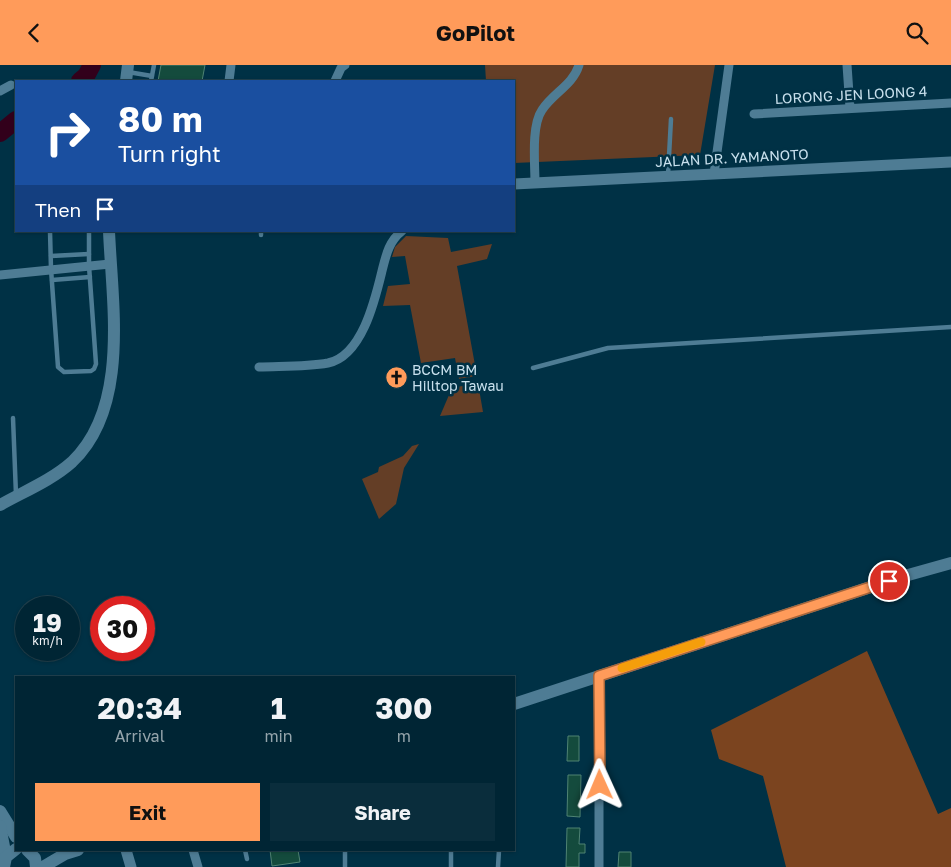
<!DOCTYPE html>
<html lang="en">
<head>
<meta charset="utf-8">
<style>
  :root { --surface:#002534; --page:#0a2d3c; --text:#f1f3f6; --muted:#95a5ac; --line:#22424f; --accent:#ff9b5a }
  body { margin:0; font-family:"Golos Text",sans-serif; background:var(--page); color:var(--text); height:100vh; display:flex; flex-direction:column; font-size:19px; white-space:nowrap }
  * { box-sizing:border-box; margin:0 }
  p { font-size:16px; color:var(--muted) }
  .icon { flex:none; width:28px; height:28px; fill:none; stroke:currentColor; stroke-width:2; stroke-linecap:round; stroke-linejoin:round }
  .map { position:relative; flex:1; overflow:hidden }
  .details { position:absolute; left:15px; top:611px; width:500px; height:175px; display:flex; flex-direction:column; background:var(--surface); border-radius:0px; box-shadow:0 1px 4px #0004,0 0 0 1px var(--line) }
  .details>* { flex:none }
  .top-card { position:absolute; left:15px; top:15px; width:500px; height:152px; border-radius:0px; box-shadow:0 1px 4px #0004,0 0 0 1px var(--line); background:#1a4fa0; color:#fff; overflow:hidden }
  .speed { position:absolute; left:15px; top:531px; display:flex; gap:10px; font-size:25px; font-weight:700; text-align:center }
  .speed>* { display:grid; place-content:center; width:65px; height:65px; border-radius:50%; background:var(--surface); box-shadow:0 1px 4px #0004,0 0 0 1px var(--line); line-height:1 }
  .speed small { font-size:12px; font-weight:400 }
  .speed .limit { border:8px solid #d22; background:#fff; color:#111 }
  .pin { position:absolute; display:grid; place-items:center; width:42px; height:42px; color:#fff; margin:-21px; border:2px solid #fff; border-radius:50%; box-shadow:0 1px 5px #0007 }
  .me { position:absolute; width:55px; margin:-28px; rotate:359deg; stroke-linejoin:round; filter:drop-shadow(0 0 4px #0008) }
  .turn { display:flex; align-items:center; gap:18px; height:105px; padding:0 20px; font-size:22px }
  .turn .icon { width:65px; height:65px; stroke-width:2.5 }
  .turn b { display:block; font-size:35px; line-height:42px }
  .then { display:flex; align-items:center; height:48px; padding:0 20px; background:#0003; gap:10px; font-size:19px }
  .eta { display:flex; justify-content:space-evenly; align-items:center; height:85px; text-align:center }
  .eta b { font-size:30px; font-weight:700; line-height:35px }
  .button { display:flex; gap:10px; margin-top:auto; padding:10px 20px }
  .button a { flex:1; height:58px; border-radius:0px; background:var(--accent); color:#111; font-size:20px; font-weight:700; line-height:58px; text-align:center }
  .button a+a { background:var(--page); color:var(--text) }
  header { display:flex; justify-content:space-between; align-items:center; height:65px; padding:0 20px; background:var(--accent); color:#111; font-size:22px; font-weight:700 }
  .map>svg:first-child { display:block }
  .green { fill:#643e26 }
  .forest { fill:#7b441f }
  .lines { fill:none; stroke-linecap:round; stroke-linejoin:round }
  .river { stroke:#32001b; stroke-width:18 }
  .building { fill:#144b3d; stroke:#4f8373 }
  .service { stroke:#4e7c94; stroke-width:4.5 }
  .minor { stroke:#4e7c94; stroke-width:9 }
  .tertiary { stroke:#4e7c94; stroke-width:11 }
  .secondary { stroke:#4e7c94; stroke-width:12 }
  .route-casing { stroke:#a6653a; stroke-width:12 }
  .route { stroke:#ff9b5a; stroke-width:9 }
  .slow { stroke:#f59e0b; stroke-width:9 }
  .labels { text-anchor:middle; stroke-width:5; stroke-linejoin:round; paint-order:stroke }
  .street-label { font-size:14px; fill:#c8e0ed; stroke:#003145 }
  .poi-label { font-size:14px; fill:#c8e0ed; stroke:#003145; text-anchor:start }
</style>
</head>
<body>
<header><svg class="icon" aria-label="back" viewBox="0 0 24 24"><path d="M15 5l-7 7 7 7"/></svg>GoPilot<svg class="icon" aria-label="search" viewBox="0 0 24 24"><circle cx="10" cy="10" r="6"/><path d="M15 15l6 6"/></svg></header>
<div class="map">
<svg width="951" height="802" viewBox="0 0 951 802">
  <rect width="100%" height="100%" fill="#003145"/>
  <g class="green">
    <polygon points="485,0 715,0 700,90 514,98 514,16 486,16"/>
    <polygon points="406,171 448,173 451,187 492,179 487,194 457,201 477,311 459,314 455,293 421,298 410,240 383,241 388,221 410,219 405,191 392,192 395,182"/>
    <polygon points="478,318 483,347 440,351 452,323"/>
    <polygon points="419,379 404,403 396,439 379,454 362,414 378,407 379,402 403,391 412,381"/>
  </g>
  <polygon class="forest" points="867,586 938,749 951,743 951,802 786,802 763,711 719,694 711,665"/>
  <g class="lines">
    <g class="river">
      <polyline points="80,16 86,11 92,0"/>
      <polyline points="0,68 16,55"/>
    </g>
  </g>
  <g class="building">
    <polygon points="161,0 205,0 202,16 158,16"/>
    <polygon points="568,671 579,671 579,696 567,696"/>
    <polygon points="568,710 581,710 580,752 567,751"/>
    <polygon points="567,763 580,763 579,779 585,779 585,788 579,788 579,802 566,802"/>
    <polygon points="270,785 298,785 300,797 272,801"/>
    <polygon points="619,787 631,787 631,802 618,802"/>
  </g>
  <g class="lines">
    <g class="service">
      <polyline points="128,7 152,11"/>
      <polyline points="151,16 154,0"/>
      <polyline points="668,110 671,54"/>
      <polyline points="50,166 51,204 58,302 64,307 91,306 94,304 96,299 89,201 89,166"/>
      <polyline points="261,170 261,166"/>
      <polyline points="51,191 89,189"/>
      <polyline points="52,215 90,212"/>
      <polyline points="533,303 608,283 951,262"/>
      <polyline points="13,353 16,430"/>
      <polyline points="245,785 247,794"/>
      <polyline points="451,785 451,802"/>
      <polyline points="345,802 345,785"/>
      <polyline points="498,802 499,785"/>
    </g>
    <g class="minor">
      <polyline points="847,0 850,43"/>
      <polyline points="229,16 231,0"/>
      <polyline points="335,16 341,3 345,0"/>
      <polyline points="0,26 11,20"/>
      <polyline points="754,49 951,38"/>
      <polyline points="714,109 729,0"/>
      <path d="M535 118C535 99 531 61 542 45 553 28 573 20 579 0"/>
      <polyline points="0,210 110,199"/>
      <path d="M259 302C281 301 306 302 328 298 362 291 375 235 382 206 386 190 389 176 402 166"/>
      <polyline points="193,785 198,802"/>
      <polyline points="599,802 599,611"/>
    </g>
    <g class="tertiary">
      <polyline points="514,119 951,97"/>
      <polyline points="126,785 131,802"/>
    </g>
    <g class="secondary">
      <polyline points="126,16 128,0"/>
      <path d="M0 440C23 427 52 415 72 397 130 342 112 239 109 166"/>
      <polyline points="514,639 901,512 951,498"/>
      <polyline points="0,746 16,772"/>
      <polyline points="0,761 6,792"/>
      <polyline points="27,785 35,793 36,802"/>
      <polyline points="4,802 6,792 16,784"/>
      <polyline points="43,802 65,789 78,785"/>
    </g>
  </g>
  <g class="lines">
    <defs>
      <polyline id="route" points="600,720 599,611 889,516"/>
    </defs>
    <use href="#route" class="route-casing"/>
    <use href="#route" class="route"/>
    <polyline class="slow" points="622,603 701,577"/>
  </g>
  <defs>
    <symbol id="church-disc" viewBox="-11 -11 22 22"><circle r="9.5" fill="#ff9b5a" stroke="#003145"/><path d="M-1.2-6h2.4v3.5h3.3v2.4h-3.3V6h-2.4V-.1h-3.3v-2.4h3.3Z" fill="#111"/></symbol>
  </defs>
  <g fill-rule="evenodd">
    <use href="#church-disc" x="384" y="300" width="25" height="25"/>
  </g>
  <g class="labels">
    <g class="street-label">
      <text transform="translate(851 30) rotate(-3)" y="5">LORONG JEN LOONG 4</text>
      <text transform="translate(732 93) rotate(-3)" y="5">JALAN DR. YAMANOTO</text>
    </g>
    <g class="poi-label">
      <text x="412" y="310">BCCM BM<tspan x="412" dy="16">Hilltop Tawau</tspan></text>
    </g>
  </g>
</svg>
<div class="speed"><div>19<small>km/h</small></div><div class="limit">30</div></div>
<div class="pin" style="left:889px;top:516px;background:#d93025"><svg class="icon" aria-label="arrive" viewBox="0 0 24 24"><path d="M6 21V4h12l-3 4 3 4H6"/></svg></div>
<svg class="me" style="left:600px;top:720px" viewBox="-20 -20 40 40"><path d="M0-17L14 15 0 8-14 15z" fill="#ff9b5a" stroke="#fff" stroke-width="4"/></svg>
<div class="top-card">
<div class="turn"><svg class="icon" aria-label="right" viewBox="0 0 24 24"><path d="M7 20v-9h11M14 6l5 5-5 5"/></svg><div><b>80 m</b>Turn right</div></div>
<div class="then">Then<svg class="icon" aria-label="arrive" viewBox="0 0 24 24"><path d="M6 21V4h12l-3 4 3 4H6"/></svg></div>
</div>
<section class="details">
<div class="eta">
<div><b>20:34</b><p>Arrival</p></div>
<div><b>1</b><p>min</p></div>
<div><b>300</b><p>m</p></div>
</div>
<div class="button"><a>Exit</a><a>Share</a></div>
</section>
</div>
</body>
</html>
